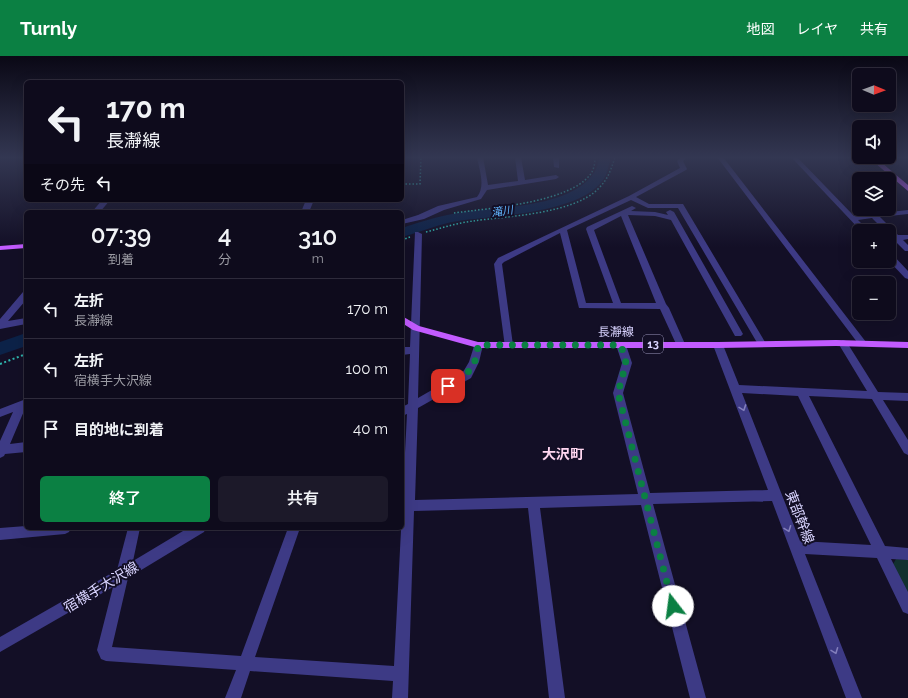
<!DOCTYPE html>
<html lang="ja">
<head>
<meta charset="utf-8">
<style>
  :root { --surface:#0e0b1c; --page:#1c1929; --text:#f1f3f6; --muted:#9b9ba3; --line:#2e2b3b; --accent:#0b8043 }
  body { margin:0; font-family:Raleway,"Noto Sans JP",sans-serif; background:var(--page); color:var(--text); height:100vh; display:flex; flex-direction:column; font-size:15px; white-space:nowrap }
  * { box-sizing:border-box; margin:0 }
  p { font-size:13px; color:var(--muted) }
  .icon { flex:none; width:22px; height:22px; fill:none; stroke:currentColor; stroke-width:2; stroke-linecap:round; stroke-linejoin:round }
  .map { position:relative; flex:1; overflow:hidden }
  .side { position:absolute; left:24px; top:154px; width:380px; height:320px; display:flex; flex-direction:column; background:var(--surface); border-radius:6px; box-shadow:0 4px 16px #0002,0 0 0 1px var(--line) }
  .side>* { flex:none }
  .hud { position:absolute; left:24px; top:24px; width:380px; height:122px; border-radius:6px; box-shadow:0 4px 16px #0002,0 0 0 1px var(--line); background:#0e0b1c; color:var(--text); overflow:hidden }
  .needle { width:26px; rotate:91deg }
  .buttons { position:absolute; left:852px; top:12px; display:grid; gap:8px }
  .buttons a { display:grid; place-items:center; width:44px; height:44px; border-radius:6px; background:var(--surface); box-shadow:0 4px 16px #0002,0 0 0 1px var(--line); font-size:20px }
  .pin { position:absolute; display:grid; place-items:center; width:34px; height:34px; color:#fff; margin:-17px; border-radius:8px; box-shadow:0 2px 6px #0006 }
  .me { position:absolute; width:44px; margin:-22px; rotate:345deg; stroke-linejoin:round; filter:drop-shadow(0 0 3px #0008) }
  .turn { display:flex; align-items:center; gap:14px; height:84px; padding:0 16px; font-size:18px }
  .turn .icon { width:52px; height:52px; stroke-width:2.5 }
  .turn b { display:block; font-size:28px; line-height:34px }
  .then { display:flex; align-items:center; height:38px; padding:0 16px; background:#0003; gap:8px; font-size:15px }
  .eta { display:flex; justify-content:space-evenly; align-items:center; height:68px; text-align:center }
  .eta b { font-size:24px; font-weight:600; line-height:28px }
  .action { display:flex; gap:8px; margin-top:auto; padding:8px 16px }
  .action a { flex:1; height:46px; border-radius:6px; background:var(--accent); color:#fff; font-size:16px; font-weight:600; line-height:46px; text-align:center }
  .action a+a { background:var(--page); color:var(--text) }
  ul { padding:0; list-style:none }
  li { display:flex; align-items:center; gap:12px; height:60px; padding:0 16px; border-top:1px solid var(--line) }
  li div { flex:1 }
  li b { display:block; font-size:15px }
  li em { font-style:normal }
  header { display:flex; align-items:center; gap:24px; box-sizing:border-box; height:56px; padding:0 20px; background:var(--accent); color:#fff }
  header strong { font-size:19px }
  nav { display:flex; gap:22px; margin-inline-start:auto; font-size:14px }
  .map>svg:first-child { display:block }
  .green { fill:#12302f }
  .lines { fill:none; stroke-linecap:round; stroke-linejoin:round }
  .river { fill:#0c2248; fill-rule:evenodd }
  .path-far1 { stroke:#2fb8b0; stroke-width:1.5; stroke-dasharray:1.5 2; stroke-linecap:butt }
  .path { stroke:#2fb8b0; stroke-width:2; stroke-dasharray:2 2.5; stroke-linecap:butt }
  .minor { fill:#3d3a85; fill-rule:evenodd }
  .major { fill:#c25bff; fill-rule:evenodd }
  .oneway { stroke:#837fbc }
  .route { stroke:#0b8043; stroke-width:7; stroke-dasharray:0 12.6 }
  .labels { text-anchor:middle; stroke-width:4; stroke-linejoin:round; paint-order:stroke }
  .far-water-label { font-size:11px; font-style:italic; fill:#62b6ff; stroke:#130f26 }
  .shield { fill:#130f26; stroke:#9e99be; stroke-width:1 }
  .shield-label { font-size:11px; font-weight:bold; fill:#d9d4ff }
  .street-label { font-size:12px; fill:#d9d4ff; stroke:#130f26 }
  .quarter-label { font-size:14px; font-weight:bold; fill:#ffd6f0; stroke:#130f26 }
  .near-street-label { font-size:14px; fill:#d9d4ff; stroke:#130f26 }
</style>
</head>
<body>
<header>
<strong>Turnly</strong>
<nav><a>地図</a><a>レイヤ</a><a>共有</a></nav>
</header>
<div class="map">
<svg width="908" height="642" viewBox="0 0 908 642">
  <rect width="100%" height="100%" fill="#130f26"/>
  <polygon class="green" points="896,503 908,504 908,539 892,510"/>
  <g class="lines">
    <g class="river">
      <path d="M599 101H611C609 107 608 114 606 119 587 158 496 159 458 165 439 168 421 176 402 181V172C422 165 443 159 464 156 501 151 570 151 593 118 597 114 598 106 599 101Z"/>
      <polygon points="26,277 26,290 0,299 0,286"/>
    </g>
    <g class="path-far1">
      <polyline points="402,128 420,128 421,101"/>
      <path d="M454 157C490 152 567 147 590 119 594 114 595 107 595 101"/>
      <path d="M426 176C442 172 457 167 473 165 508 160 573 158 598 133 608 123 611 114 615 101"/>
      <polyline points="402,184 410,181"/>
    </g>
    <polyline class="path" points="0,308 26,298"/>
    <g class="minor">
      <path d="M477 101H483L488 129 518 125 515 101H521L525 124 556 119 559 121 556 123 487 134 481 143 444 154 424 163 402 168V164L418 159 438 150 477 141C486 130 479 113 477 101Z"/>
      <polygon points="553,101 559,101 559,112 554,111"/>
      <path d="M681 101H687L683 105 687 113 686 114 636 141 649 148H683L765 286 767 288 765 290H759L678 152H648L631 144 567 174 586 247H613L586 173 587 171 632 150 636 152 631 155 655 156 668 159 666 156 670 154 674 156 743 278 741 280H735L671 164 655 160 628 159 666 248 669 252 685 288 683 290H677L660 253 579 252 560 177 504 206 502 208 513 289 508 292 505 291 494 208 498 202 629 140 680 112 677 105ZM621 160 656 247H621L594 174Z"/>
      <polygon points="717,101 723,101 866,286 868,288 866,290 860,290"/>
      <polygon points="791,101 797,101 854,160 908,154 908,158 880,161 898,179 908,179 908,183 903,184 908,189 908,195 905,195 889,179 889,175 885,175 872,162 858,164 869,175 861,175"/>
      <polygon points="102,144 110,144 100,156 92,156"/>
      <polygon points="306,144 314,144 309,156 301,156"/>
      <path d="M415 176H418L422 178 418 342 463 316 469 306 475 287 478 286 483 289 479 306 471 322 418 352 415 444 638 438 613 337 622 307 616 289 621 286 626 289 632 307 623 337 650 437 768 434 713 289 715 287 718 286 723 289 739 329 867 335 838 287 843 284 846 285 878 336 908 337V345L883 344 908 384V399L904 397 872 343 809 340 885 490 908 492V504L891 503 908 536V558L903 556 877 502 805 498 862 642H846L772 445 653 448 706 642H690L641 449 540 452 565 642H549L528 452 414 455 408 642H392L393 625 250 615 241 642H225L236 614 106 605 101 603 97 594 113 531 0 596V581L117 514 128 472H140L133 505 188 472H206L204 476 128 522 112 591 241 600 288 472H300L255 601 394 610 407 358 402 360V351L408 348 410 298 402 299V291H410ZM742 337 798 340 871 489 800 485Z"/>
      <polygon points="889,198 892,198 908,215 908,223 905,222 889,205"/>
      <polygon points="26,235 26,244 8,265 26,262 26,268 0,273 0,263 23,236"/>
      <polygon points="26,343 26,351 23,352 24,355 10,388 26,386 26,396 5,398 4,400 0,402 0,385 13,356 0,361 0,353"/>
      <polygon points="26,470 26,472 71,472 69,476 65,478 0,484 0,472"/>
    </g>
    <g class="major">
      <polygon points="868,101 875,101 908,129 908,135"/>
      <polygon points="26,188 26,192 0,194 0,190"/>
      <polygon points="402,260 419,270 478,286 718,286 836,284 908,286 908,292 836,290 718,292 478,292 413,274 402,267"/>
    </g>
  </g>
  <defs><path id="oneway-chevron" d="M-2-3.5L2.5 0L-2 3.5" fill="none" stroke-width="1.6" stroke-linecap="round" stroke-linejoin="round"/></defs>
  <g class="oneway">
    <use href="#oneway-chevron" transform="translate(743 352) rotate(70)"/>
    <use href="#oneway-chevron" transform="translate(788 473) rotate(69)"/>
    <use href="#oneway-chevron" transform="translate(835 595) rotate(69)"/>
  </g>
  <linearGradient id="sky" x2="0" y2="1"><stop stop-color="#0a0815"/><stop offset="0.53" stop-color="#333752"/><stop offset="1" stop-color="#333752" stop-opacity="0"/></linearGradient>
  <rect width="908" height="191" fill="url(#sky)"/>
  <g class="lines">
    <path class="route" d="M448 330C467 319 476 313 478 289H621L626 307 618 337 673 550"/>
  </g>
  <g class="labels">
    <g class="far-water-label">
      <text transform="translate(502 155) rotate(-8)" y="4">滝川</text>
    </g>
    <rect class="shield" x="643" y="279" width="20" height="18" rx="3"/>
    <g class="shield-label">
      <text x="653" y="292">13</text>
    </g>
    <g class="street-label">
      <text transform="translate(616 276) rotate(-1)" y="4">長瀞線</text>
    </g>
    <g class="quarter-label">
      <text x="563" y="403">大沢町</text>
    </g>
    <g class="near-street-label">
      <text transform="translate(800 461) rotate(69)" y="5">東部幹線</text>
      <text transform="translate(101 531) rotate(-31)" y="5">宿横手大沢線</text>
    </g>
  </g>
</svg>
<div class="buttons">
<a><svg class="needle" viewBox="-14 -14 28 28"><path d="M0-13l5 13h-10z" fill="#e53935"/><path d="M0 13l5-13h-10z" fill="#9b9ba3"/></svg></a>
<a><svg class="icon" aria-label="sound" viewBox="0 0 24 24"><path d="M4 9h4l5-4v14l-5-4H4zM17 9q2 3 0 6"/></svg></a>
<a><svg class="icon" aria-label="layers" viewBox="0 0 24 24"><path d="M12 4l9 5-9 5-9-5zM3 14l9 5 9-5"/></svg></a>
<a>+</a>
<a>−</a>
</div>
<div class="pin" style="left:448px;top:330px;background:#d93025"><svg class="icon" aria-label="arrive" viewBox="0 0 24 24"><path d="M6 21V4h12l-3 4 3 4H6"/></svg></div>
<svg class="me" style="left:673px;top:550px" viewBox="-20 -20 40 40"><circle r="19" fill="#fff"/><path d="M0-13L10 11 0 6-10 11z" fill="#0b8043"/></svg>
<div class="hud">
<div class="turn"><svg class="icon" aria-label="left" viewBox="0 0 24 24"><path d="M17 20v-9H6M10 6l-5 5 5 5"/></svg><div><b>170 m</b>長瀞線</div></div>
<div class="then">その先<svg class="icon" aria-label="left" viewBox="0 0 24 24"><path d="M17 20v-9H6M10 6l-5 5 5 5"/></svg></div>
</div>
<section class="side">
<div class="eta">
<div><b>07:39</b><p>到着</p></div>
<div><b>4</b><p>分</p></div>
<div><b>310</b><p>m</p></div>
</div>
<ul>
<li><svg class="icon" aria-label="left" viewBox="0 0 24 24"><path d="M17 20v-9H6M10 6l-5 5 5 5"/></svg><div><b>左折</b><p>長瀞線</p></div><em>170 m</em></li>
<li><svg class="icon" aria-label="left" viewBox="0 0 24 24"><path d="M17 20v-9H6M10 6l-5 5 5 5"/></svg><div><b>左折</b><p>宿横手大沢線</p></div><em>100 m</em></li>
<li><svg class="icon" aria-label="arrive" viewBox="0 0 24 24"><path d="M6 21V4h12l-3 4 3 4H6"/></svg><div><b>目的地に到着</b></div><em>40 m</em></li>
</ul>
<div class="action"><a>終了</a><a>共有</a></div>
</section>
</div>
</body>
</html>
